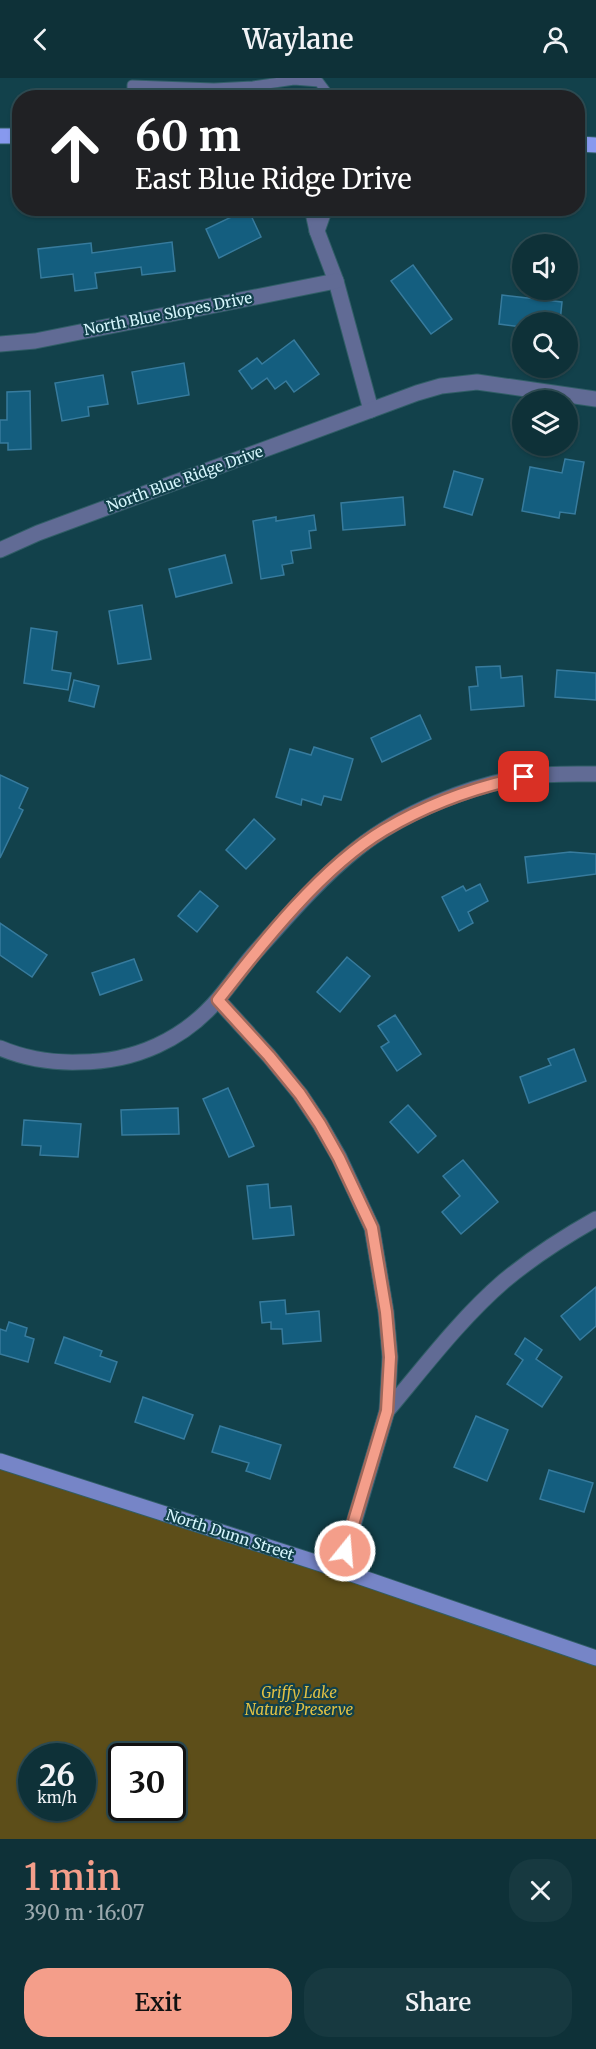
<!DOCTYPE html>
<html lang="en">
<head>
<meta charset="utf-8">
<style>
  :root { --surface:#0e3138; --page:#173940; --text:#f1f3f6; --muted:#9ba9ae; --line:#2e4c53; --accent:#f49e8a }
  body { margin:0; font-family:Merriweather,serif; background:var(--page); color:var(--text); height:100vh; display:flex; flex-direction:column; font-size:22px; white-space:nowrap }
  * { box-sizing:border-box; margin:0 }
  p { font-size:20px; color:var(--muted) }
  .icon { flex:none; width:33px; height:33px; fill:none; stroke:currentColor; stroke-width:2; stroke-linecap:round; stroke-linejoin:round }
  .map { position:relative; height:1761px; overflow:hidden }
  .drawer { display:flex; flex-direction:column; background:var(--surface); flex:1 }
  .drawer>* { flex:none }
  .banner { position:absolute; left:12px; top:12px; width:573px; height:126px; border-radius:24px; box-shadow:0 2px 4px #0004,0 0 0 2px var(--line); background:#202124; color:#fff; overflow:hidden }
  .buttons { position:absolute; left:512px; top:156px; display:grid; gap:12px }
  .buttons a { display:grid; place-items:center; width:66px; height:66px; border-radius:50%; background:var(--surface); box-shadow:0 2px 4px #0004,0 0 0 2px var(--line); font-size:30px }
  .speed { position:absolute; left:18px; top:1665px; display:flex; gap:12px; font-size:30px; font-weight:700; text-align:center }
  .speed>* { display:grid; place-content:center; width:78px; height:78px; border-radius:50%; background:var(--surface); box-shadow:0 2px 4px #0004,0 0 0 2px var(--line); line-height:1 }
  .speed small { font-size:15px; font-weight:400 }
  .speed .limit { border:3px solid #111; border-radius:9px; background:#fff; color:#111 }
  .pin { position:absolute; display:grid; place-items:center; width:51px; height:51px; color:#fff; margin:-26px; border-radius:12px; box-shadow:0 3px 9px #0006 }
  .me { position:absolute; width:66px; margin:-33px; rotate:17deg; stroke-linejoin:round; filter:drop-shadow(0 0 4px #0008) }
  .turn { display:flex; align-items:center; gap:21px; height:126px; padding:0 24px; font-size:27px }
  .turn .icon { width:78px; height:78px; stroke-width:2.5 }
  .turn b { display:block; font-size:42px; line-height:51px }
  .round { display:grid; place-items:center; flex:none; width:63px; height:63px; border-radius:24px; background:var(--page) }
  .head { display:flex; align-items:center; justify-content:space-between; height:102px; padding:0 24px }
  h1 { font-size:36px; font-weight:600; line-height:45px; color:var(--accent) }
  .cta { display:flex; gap:12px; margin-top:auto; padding:12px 24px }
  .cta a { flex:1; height:69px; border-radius:24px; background:var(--accent); color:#111; font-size:24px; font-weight:600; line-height:69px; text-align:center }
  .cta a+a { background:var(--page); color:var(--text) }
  header { display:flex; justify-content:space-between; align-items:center; height:78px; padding:0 24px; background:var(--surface); font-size:27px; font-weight:600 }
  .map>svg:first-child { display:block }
  .green { fill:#5d4e19; fill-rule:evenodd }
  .building { fill:#145e7f; stroke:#377b9d; stroke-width:1.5 }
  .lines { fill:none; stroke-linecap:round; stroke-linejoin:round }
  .lane-casing { stroke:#315e67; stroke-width:11 }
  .street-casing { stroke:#315e67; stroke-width:17 }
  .secondary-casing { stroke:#315e67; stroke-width:17 }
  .primary-casing { stroke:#315e67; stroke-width:17 }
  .lane { stroke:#616b95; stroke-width:9 }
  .street { stroke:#616b95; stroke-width:15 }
  .secondary { stroke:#7685c7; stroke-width:15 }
  .primary { stroke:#8799ee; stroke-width:15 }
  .route-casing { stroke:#9f675a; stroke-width:15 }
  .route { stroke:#f49e8a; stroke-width:10 }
  .labels { text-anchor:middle; stroke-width:4.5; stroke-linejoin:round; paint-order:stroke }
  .street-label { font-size:15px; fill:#d5f5fc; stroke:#12414b }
  .park-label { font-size:15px; font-style:italic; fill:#e1c044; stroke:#12414b }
</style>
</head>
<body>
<header><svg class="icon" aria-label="back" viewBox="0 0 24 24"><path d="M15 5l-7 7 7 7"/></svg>Waylane<svg class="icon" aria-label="person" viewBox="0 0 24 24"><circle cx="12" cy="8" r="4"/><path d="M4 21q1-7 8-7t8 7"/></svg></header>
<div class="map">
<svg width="596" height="1761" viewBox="0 0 596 1761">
  <rect width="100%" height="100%" fill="#12414b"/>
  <path class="green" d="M0 1383 596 1580V1761H0ZM32 1678H82V1730H32ZM122 1678H172V1730H122Z"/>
  <g class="building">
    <polygon points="248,131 261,159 219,180 206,151"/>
    <polygon points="172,164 175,193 142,197 141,189 95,195 97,210 75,213 73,196 41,200 38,171 91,165 92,175"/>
    <polygon points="413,187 452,241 431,256 391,203"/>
    <polygon points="502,217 562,224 560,244 522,244 522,249 499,246"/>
    <polygon points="294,262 319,296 294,314 286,303 275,311 267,300 252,311 239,293 257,280 262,286"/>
    <polygon points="184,285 189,317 138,326 132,294"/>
    <polygon points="103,297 108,326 88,329 89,338 62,343 55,305"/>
    <polygon points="30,313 31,371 8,372 8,365 0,365 0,342 7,342 7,314"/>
    <polygon points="565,381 584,384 575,436 560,434 559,440 522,433 530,389 562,395"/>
    <polygon points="454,393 483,401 472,437 444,429"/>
    <polygon points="403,419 405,447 343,452 341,425"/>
    <polygon points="314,437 316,452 309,453 311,470 291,473 293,485 282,487 284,497 261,501 253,443 276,439 276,443"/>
    <polygon points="225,477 232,505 176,519 169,491"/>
    <polygon points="142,527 151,581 118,586 109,533"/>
    <polygon points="31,550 57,554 52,592 71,595 68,612 24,605"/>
    <polygon points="500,588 501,600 522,598 524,628 471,632 469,609 478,608 476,589"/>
    <polygon points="557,592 596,595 596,622 555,619"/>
    <polygon points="74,602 99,608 94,629 69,623"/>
    <polygon points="420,637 431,661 382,684 371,660"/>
    <polygon points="314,669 353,681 341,722 324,718 321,727 302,721 301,727 276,719 290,671 311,677"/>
    <polygon points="0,697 28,710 19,730 23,732 0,780"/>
    <polygon points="254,741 275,761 246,791 226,772"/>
    <polygon points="570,774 596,776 596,796 528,805 525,779"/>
    <polygon points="480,806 488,823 468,834 473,845 459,853 442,819 463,808 466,813"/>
    <polygon points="200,813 218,828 197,854 178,838"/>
    <polygon points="0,845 47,877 32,899 0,877"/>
    <polygon points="347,879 370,898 340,934 317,914"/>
    <polygon points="134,881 142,902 100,917 92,895"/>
    <polygon points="395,937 421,976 397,993 381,969 389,964 378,948"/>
    <polygon points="574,971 586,1003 529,1025 520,999 551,987 548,981"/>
    <polygon points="228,1010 254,1068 229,1079 203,1021"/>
    <polygon points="408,1027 436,1058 418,1075 390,1044"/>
    <polygon points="178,1030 179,1056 122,1057 121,1032"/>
    <polygon points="24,1042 81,1046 78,1079 40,1077 41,1068 22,1067"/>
    <polygon points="463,1082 498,1124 461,1156 442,1134 460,1118 443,1098"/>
    <polygon points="268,1106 270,1130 291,1128 294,1157 253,1161 247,1108"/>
    <polygon points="596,1209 596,1248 580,1262 561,1238"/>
    <polygon points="285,1222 286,1236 319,1233 321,1263 283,1266 282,1251 271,1251 271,1244 262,1245 260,1224"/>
    <polygon points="9,1244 27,1250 25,1258 34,1261 28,1284 0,1276 0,1251 6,1253"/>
    <polygon points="64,1259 102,1273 100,1278 117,1284 110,1304 55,1285"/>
    <polygon points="525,1260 542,1272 536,1281 562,1299 542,1329 507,1306 523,1282 515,1276"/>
    <polygon points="143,1319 193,1337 184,1361 135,1344"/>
    <polygon points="476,1338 508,1352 487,1403 454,1389"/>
    <polygon points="220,1348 281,1367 270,1401 246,1393 249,1385 212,1374"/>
    <polygon points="549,1392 593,1405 584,1434 540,1421"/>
  </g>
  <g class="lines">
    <defs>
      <polyline id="lane" points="132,20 132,7 214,10 253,8 294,2 319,4 328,16 328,20"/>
      <g id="street">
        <polyline points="312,130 317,153 336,203 371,332"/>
        <polyline points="317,153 325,130"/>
        <polyline points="0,266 35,263 336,203"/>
        <polyline points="0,472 38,455 417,315 441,308 477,304 596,321"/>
        <polyline points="218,922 269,978 300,1016 320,1046 339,1079 372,1150 386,1234 390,1279 387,1333 340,1492"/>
        <path d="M0 970C26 981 52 985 80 984 134 984 184 962 219 920 231 906 241 891 253 877 286 840 319 801 358 770 402 735 468 708 523 699 547 695 572 696 596 696"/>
        <path d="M387 1333C424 1289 460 1241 504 1203 533 1179 564 1159 596 1141"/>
      </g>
      <polyline id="secondary" points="0,1383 340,1492 596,1580"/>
      <g id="primary">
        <polyline points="0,58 20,58"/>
        <polyline points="578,66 596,67"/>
      </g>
    </defs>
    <use href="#lane" class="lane-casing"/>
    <use href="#street" class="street-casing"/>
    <use href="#secondary" class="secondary-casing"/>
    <use href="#primary" class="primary-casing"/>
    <use href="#lane" class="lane"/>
    <use href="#street" class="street"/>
    <use href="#secondary" class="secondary"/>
    <use href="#primary" class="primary"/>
  </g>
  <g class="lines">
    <defs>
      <path id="route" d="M345 1473 387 1333 390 1279 386 1234 372 1150 339 1080 320 1046 300 1016 269 978 218 922C262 865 322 789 384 752 428 726 475 709 524 699"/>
    </defs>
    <use href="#route" class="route-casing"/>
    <use href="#route" class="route"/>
  </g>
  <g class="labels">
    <g class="street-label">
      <text transform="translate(168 236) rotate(-11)" y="5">North Blue Slopes Drive</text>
      <text transform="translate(185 401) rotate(-20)" y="5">North Blue Ridge Drive</text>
      <text transform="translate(230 1457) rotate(18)" y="5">North Dunn Street</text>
    </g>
    <g class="park-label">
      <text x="299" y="1620">Griffy Lake<tspan x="299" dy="17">Nature Preserve</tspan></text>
    </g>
  </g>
</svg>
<div class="buttons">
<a><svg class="icon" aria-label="sound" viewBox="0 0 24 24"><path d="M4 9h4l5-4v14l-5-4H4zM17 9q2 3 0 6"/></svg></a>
<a><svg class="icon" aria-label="search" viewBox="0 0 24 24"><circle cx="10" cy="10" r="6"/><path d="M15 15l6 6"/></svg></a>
<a><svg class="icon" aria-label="layers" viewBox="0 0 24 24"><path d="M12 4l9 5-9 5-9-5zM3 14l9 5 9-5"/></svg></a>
</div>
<div class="speed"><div>26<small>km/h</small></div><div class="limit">30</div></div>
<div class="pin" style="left:524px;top:699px;background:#d93025"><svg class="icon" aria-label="arrive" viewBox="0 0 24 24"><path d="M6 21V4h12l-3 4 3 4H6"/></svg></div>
<svg class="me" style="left:345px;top:1473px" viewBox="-20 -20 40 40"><circle r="17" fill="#f49e8a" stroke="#fff" stroke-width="3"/><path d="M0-11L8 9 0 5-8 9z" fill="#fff"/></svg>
<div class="banner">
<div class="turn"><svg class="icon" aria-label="ahead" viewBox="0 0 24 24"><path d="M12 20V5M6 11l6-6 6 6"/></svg><div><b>60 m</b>East Blue Ridge Drive</div></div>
</div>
</div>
<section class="drawer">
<div class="head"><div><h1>1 min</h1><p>390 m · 16:07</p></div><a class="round"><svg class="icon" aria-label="close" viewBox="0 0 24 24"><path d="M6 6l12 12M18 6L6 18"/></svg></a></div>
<div class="cta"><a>Exit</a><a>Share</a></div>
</section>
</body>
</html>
